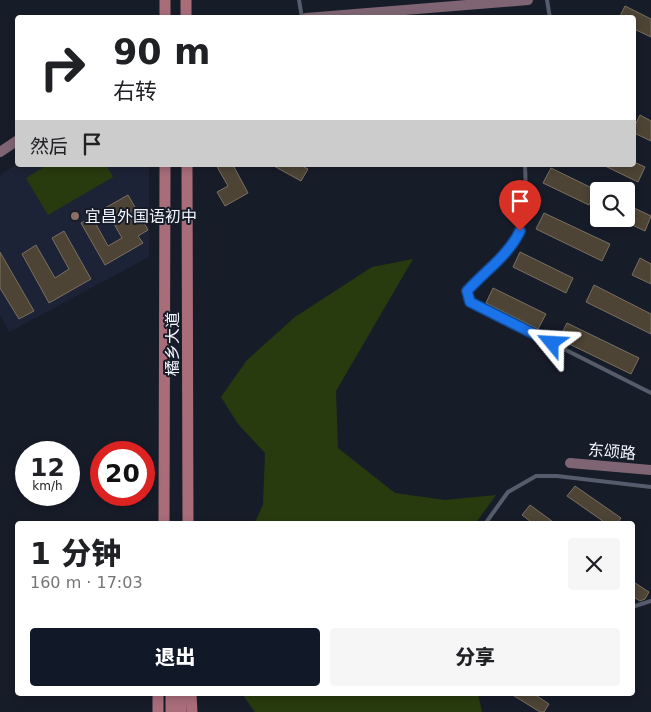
<!DOCTYPE html>
<html lang="zh">
<head>
<meta charset="utf-8">
<style>
  :root { --surface:#fff; --page:#f6f6f6; --text:#202124; --muted:#757577; --accent:#111827 }
  body { margin:0; font-family:"DejaVu Sans","Noto Sans SC",sans-serif; background:var(--page); color:var(--text); height:100vh; display:flex; flex-direction:column; font-size:19px; white-space:nowrap }
  * { box-sizing:border-box; margin:0 }
  p { font-size:16px; color:var(--muted) }
  .icon { flex:none; width:28px; height:28px; fill:none; stroke:currentColor; stroke-width:2; stroke-linecap:round; stroke-linejoin:round }
  .map { position:relative; flex:1; overflow:hidden }
  .details { position:absolute; left:15px; top:521px; width:620px; height:175px; display:flex; flex-direction:column; background:var(--surface); border-radius:5px; box-shadow:0 2px 8px #0003 }
  .details>* { flex:none }
  .banner { position:absolute; left:15px; top:15px; width:621px; height:152px; border-radius:5px; box-shadow:0 2px 8px #0003; background:#fff; color:var(--text); overflow:hidden }
  .controls { position:absolute; left:590px; top:182px; display:grid; gap:10px }
  .controls a { display:grid; place-items:center; width:45px; height:45px; border-radius:5px; background:var(--surface); box-shadow:0 2px 8px #0003; font-size:25px }
  .speed { position:absolute; left:15px; top:441px; display:flex; gap:10px; font-size:25px; font-weight:700; text-align:center }
  .speed>* { display:grid; place-content:center; width:65px; height:65px; border-radius:50%; background:var(--surface); box-shadow:0 2px 8px #0003; line-height:1 }
  .speed small { font-size:12px; font-weight:400 }
  .speed .limit { border:8px solid #d22; background:#fff; color:#111 }
  .pin { position:absolute; display:grid; place-items:center; width:42px; height:42px; color:#fff; margin:-51px -21px; border-radius:50% 50% 50% 0; rotate:-45deg; box-shadow:0 0 5px #0007 }
  .pin .icon { rotate:45deg }
  .me { position:absolute; width:55px; margin:-28px; rotate:297deg; stroke-linejoin:round; filter:drop-shadow(0 0 4px #0008) }
  .turn { display:flex; align-items:center; gap:18px; height:105px; padding:0 15px; font-size:22px }
  .turn .icon { width:65px; height:65px; stroke-width:2.5 }
  .turn b { display:block; font-size:35px; line-height:42px }
  .then { display:flex; align-items:center; height:48px; padding:0 15px; background:#0003; gap:10px; font-size:19px }
  .round { display:grid; place-items:center; flex:none; width:52px; height:52px; border-radius:5px; background:var(--page) }
  .head { display:flex; align-items:center; justify-content:space-between; height:85px; padding:0 15px }
  h1 { font-size:30px; font-weight:800; line-height:38px }
  .action { display:flex; gap:10px; margin-top:auto; padding:10px 15px }
  .action a { flex:1; height:58px; border-radius:5px; background:var(--accent); color:#fff; font-size:20px; font-weight:800; line-height:58px; text-align:center }
  .action a+a { background:var(--page); color:var(--text) }
  .map>svg:first-child { display:block }
  .built { fill:#1d2336 }
  .green { fill:#283b0e }
  .building { fill:#4d4435; stroke:#7a7060 }
  .lines { fill:none; stroke-linecap:round; stroke-linejoin:round }
  .lane { stroke:#565c6c; stroke-width:4 }
  .secondary { stroke:#7f6573; stroke-width:10 }
  .primary { stroke:#a96d7a; stroke-width:11 }
  .route-casing { stroke:#114b97; stroke-width:12 }
  .route { stroke:#1a73e8; stroke-width:9 }
  .education-dot { fill:#8d6e63; stroke:#171c29; stroke-width:2 }
  .labels { text-anchor:middle; stroke-width:4; stroke-linejoin:round; paint-order:stroke }
  .poi-label { font-size:16px; fill:#f1f5fe; stroke:#171c29; text-anchor:start }
  .street-label { font-size:16px; fill:#f1f5fe; stroke:#171c29 }
</style>
</head>
<body>
<div class="map">
<svg width="651" height="712" viewBox="0 0 651 712">
  <rect width="100%" height="100%" fill="#171c29"/>
  <polygon class="built" points="17,164 149,165 149,257 9,332 0,315 0,175"/>
  <g class="green">
    <polygon points="47,165 106,165 113,177 48,215 26,178"/>
    <polygon points="413,259 336,391 338,448 395,493 445,500 496,495 475,524 254,524 263,505 265,453 238,424 221,397 247,360 295,317 372,267"/>
    <polygon points="242,694 478,694 482,712 255,712"/>
  </g>
  <g class="building">
    <polygon points="625,6 651,19 651,37 634,29 634,18 619,18"/>
    <polygon points="640,115 651,121 651,141 634,133 634,127"/>
    <polygon points="634,162 645,167 638,182 603,165 634,165"/>
    <polygon points="216,165 233,165 248,193 225,206 217,192 228,186"/>
    <polygon points="272,165 300,165 308,169 301,181"/>
    <polygon points="551,168 596,190 589,205 543,183"/>
    <polygon points="128,195 148,230 138,236 143,243 105,265 81,223 92,217 108,246 122,238 105,208"/>
    <polygon points="626,204 651,216 645,231 626,222"/>
    <polygon points="544,213 610,244 602,261 536,229"/>
    <polygon points="64,231 91,279 49,303 22,254 36,245 55,278 69,269 52,238"/>
    <polygon points="0,252 34,311 19,319 0,288"/>
    <polygon points="520,252 573,278 566,293 513,267"/>
    <polygon points="640,258 651,264 651,284 632,275"/>
    <polygon points="594,285 651,314 651,334 586,302"/>
    <polygon points="493,288 546,314 538,329 486,303"/>
    <polygon points="567,323 639,358 631,374 559,339"/>
    <polygon points="575,486 621,518 617,524 607,524 567,496"/>
    <polygon points="530,505 556,524 534,524 522,515"/>
    <polygon points="632,581 649,592 645,599 640,601 632,596"/>
    <polygon points="511,694 534,694 549,704 544,712 540,712"/>
  </g>
  <g class="lines">
    <g class="lane">
      <polyline points="299,0 302,18"/>
      <polyline points="547,0 550,18"/>
      <path d="M525 165C527 205 527 235 495 265 486 274 476 282 467 291L471 302 651 393"/>
      <polyline points="485,524 508,492 536,476 557,476 651,487"/>
      <polyline points="632,607 651,601"/>
    </g>
    <g class="secondary">
      <polyline points="306,18 528,0"/>
      <polyline points="0,152 18,140"/>
      <polyline points="570,463 651,470"/>
    </g>
    <g class="primary">
      <polyline points="186,0 186,18"/>
      <polyline points="165,18 165,0"/>
      <polyline points="187,165 188,524"/>
      <polyline points="164,524 165,165"/>
      <polyline points="158,694 158,712"/>
      <polyline points="171,694 171,712"/>
      <polyline points="191,694 192,712"/>
      <polyline points="181,712 181,694"/>
    </g>
  </g>
  <g class="lines">
    <defs>
      <path id="route" d="M520 231C508 256 485 271 467 291L470 302 552 343"/>
    </defs>
    <use href="#route" class="route-casing"/>
    <use href="#route" class="route"/>
  </g>
  <circle class="education-dot" cx="75" cy="216" r="5"/>
  <g class="labels">
    <g class="poi-label">
      <text x="85" y="222">宜昌外国语初中</text>
    </g>
    <g class="street-label">
      <text transform="translate(172 344) rotate(-90)" y="6">橘乡大道</text>
      <text transform="translate(612 451) rotate(5)" y="6">东颂路</text>
    </g>
  </g>
</svg>
<div class="controls">
<a><svg class="icon" aria-label="search" viewBox="0 0 24 24"><circle cx="10" cy="10" r="6"/><path d="M15 15l6 6"/></svg></a>
</div>
<div class="speed"><div>12<small>km/h</small></div><div class="limit">20</div></div>
<div class="pin" style="left:520px;top:231px;background:#d93025"><svg class="icon" aria-label="arrive" viewBox="0 0 24 24"><path d="M6 21V4h12l-3 4 3 4H6"/></svg></div>
<svg class="me" style="left:552px;top:343px" viewBox="-20 -20 40 40"><path d="M0-17L14 15 0 8-14 15z" fill="#1a73e8" stroke="#fff" stroke-width="4"/></svg>
<div class="banner">
<div class="turn"><svg class="icon" aria-label="right" viewBox="0 0 24 24"><path d="M7 20v-9h11M14 6l5 5-5 5"/></svg><div><b>90 m</b>右转</div></div>
<div class="then">然后<svg class="icon" aria-label="arrive" viewBox="0 0 24 24"><path d="M6 21V4h12l-3 4 3 4H6"/></svg></div>
</div>
<section class="details">
<div class="head"><div><h1>1 分钟</h1><p>160 m · 17:03</p></div><a class="round"><svg class="icon" aria-label="close" viewBox="0 0 24 24"><path d="M6 6l12 12M18 6L6 18"/></svg></a></div>
<div class="action"><a>退出</a><a>分享</a></div>
</section>
</div>
</body>
</html>
